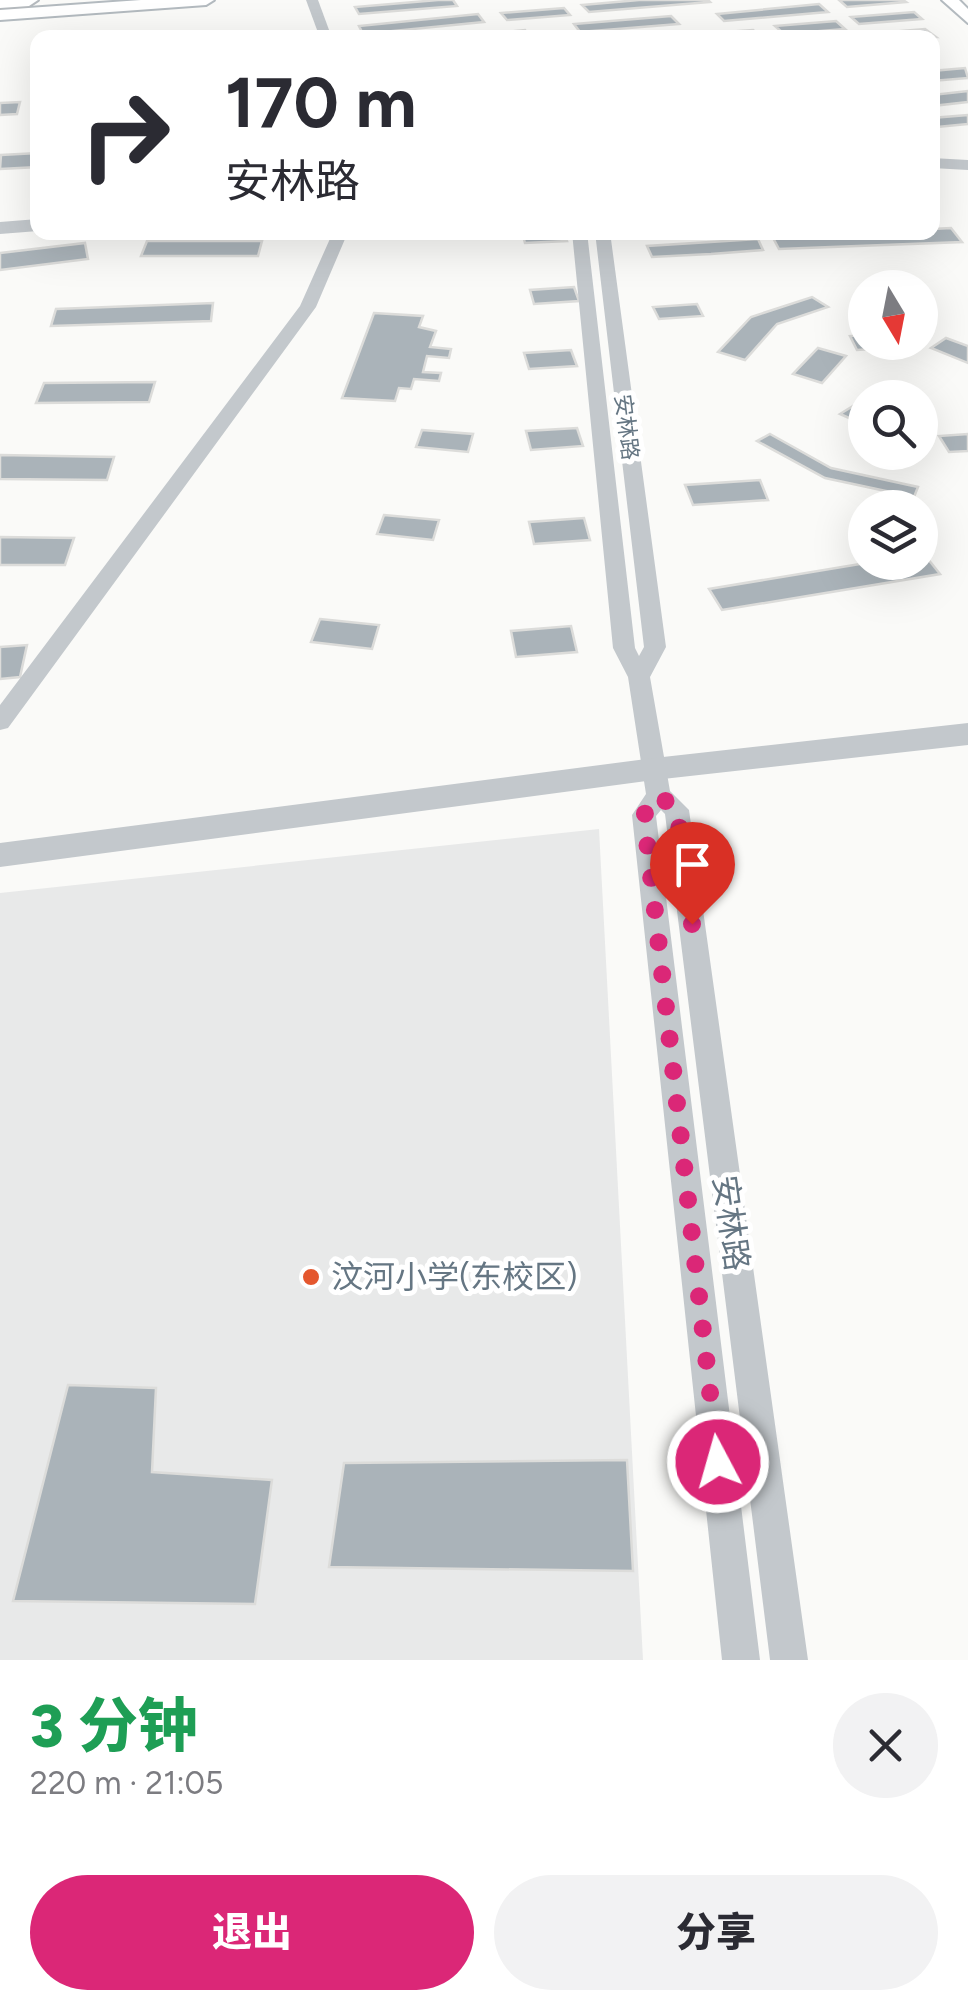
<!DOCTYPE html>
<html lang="zh">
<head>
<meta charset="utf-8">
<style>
  :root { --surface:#fff; --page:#f2f2f3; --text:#2b2b33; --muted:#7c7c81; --accent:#db2777 }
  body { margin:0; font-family:Figtree,"Noto Sans SC",sans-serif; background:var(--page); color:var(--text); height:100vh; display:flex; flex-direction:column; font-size:38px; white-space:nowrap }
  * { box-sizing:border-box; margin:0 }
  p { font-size:32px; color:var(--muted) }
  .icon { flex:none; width:55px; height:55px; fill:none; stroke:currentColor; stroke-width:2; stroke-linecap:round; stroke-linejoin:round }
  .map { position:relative; height:1660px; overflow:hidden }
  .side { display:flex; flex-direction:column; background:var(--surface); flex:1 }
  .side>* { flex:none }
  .hud { position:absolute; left:30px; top:30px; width:910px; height:210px; border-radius:20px; box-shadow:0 10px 40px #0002; background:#fff; color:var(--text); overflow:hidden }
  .needle { width:65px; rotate:170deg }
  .tools { position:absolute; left:848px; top:270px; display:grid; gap:20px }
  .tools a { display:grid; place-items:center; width:90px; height:90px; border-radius:50%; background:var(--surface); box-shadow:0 10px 40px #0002; font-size:50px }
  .pin { position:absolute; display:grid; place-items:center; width:85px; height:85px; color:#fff; margin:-102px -42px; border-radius:50% 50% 50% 0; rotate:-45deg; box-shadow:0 0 10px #0007 }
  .pin .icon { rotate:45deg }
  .me { position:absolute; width:110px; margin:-55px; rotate:354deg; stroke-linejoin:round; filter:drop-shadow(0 0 8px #0008) }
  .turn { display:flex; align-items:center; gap:35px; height:210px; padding:0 30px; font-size:45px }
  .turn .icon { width:130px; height:130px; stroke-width:2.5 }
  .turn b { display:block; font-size:70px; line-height:85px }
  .round { display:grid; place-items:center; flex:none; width:105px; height:105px; border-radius:52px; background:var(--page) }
  .summary { display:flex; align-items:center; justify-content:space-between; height:170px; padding:0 30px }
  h1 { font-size:60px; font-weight:800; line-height:75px; color:#1e9e55 }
  .action { display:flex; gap:20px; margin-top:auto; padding:20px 30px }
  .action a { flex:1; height:115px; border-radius:60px; background:var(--accent); color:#fff; font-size:40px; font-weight:800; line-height:115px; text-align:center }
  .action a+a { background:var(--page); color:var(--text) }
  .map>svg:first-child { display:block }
  .built { fill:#e8e9e9 }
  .building { fill:#aab3b9; stroke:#dcdcda; stroke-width:2.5 }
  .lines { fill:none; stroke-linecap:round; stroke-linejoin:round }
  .secondary-casing { stroke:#b3babf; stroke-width:4 }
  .trunk-casing { stroke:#b4b9bd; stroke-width:4 }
  .minor { fill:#c3c8cc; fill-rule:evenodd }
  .tertiary { fill:#c3c8cc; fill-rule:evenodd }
  .secondary { fill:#fff; fill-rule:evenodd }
  .trunk { fill:#fff; fill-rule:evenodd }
  .route { stroke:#db2777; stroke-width:18; stroke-dasharray:0 32.4 }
  .poi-dot { fill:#e4572e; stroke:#fff; stroke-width:4 }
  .labels { text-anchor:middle; stroke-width:10; stroke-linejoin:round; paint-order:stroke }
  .far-street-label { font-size:22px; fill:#657683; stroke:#fff }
  .near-street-label { font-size:32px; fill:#657683; stroke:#fff }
  .near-poi-label { font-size:32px; fill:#657683; stroke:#fff; text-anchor:start }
</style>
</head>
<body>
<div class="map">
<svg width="968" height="1660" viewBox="0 0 968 1660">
  <rect width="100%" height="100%" fill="#fafaf8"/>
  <polygon class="built" points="599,829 643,1660 0,1660 0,893"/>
  <g class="building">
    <polygon points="438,0 453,0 457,6 359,14 355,7"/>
    <polygon points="639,0 708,0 710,2 589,12 582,5"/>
    <polygon points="839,0 903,0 906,2 847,7"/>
    <polygon points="819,4 828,12 724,21 717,14"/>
    <polygon points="564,8 570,15 507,20 501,13"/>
    <polygon points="914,12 922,19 859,24 851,17"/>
    <polygon points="478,14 484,22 363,34 359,26"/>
    <polygon points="671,16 679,24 580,32 574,24"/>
    <polygon points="836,21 845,29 784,34 775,26"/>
    <polygon points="925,29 936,37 869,38 865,34"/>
    <polygon points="525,30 531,38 443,38"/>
    <polygon points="753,30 760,36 699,38 696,34"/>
    <polygon points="965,68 968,78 932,81 932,71"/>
    <polygon points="968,91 968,102 932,106 932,95"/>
    <polygon points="20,102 17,114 0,115 0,103"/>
    <polygon points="968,115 968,124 937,127 932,123 932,118"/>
    <polygon points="38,153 38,167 0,169 1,155"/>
    <polygon points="951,228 962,242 779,249 772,236 932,232 932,229"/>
    <polygon points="522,232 564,232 567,241 525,243"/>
    <polygon points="758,239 763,250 711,254 652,257 647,246"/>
    <polygon points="147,241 262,241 258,256 141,256"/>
    <polygon points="85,243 88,259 0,270 0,253"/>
    <polygon points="574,287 579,301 534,304 530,290"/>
    <polygon points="812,297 828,307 777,324 745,360 718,352 751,317"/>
    <polygon points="213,303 211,321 51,326 56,309"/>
    <polygon points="697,304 703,316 659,319 653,307"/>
    <polygon points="374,313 423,316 419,327 436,331 430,347 451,349 449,358 427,356 423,372 441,373 439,381 414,379 411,389 399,388 395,401 342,398"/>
    <polygon points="865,335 865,342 919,342 922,346 857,350 850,336"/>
    <polygon points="946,338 968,346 968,363 931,348"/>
    <polygon points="818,348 846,356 822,383 793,374"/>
    <polygon points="571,350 577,366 529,369 524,353"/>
    <polygon points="155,382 149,402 36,403 44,383"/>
    <polygon points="858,403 865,406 865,425 840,414"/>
    <polygon points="577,428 583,446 531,450 526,431"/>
    <polygon points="422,430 473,434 468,452 416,447"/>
    <polygon points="770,434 831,468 918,487 914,497 825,478 757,441"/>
    <polygon points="968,434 968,451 949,452 939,436"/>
    <polygon points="0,455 114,457 107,480 0,479"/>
    <polygon points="760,480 768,500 693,505 685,485"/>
    <polygon points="384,515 439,520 433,540 377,534"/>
    <polygon points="584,518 590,540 534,544 529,522"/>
    <polygon points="0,537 74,538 65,565 0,565"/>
    <polygon points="924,554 940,574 722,610 709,589 872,562 920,562 920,555"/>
    <polygon points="320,619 379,625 372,649 311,642"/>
    <polygon points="571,626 577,652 516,657 511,631"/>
    <polygon points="27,645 20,677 0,679 0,647"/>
    <polygon points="68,1385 156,1388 152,1472 272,1480 255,1604 13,1601"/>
    <polygon points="627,1460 633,1571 329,1567 344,1463"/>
  </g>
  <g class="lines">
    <defs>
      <g id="secondary">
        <polygon points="141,0 214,0 206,5 0,20 0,10"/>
        <polygon points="942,0 959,0 968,9 968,23"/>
      </g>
      <polygon id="trunk" points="0,0 38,0 29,6 0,8"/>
    </defs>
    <use href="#secondary" class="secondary-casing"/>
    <use href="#trunk" class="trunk-casing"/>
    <g class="minor">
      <polygon points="306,0 318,0 332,38 320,38"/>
      <polygon points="333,232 348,232 316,307 8,728 0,730 0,705 300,306"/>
      <polygon points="572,232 587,232 635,648 639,656 644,647 595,232 610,232 666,647 650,677 670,791 689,810 808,1660 770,1660 665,814 661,810 656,816 760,1660 722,1660 632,815 646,794 628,677 613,648"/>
    </g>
    <g class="tertiary">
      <polygon points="932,158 968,160 968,170 932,168"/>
      <polygon points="38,219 38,231 0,234 0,222"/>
      <polygon points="968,723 968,745 654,780 0,867 0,843 654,758"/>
    </g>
    <use href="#secondary" class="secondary"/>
    <use href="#trunk" class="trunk"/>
  </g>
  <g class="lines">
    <polyline class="route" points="692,924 677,810 658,795 644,815 718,1462"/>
  </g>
  <circle class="poi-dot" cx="311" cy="1277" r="10"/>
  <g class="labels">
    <g class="far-street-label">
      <text transform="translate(627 427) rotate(83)" y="8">安林路</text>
    </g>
    <g class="near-street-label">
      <text transform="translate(731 1223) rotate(82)" y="11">安林路</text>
    </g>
    <g class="near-poi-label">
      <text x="331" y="1288">汶河小学(东校区)</text>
    </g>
  </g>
</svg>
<div class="tools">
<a><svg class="needle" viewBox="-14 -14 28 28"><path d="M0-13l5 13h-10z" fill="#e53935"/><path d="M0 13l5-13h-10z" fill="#7c7c81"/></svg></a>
<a><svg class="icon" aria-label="search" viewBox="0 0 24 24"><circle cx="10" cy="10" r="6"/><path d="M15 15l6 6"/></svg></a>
<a><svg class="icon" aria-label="layers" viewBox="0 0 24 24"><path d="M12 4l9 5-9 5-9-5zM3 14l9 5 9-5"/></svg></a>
</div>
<div class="pin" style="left:692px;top:924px;background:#d93025"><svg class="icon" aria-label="arrive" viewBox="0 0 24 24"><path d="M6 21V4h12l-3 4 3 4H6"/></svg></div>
<svg class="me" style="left:718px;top:1462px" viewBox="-20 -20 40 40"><circle r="17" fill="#db2777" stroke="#fff" stroke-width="3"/><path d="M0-11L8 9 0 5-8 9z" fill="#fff"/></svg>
<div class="hud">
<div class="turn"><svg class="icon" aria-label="right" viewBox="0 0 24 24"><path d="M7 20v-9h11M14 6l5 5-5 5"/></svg><div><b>170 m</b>安林路</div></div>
</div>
</div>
<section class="side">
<div class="summary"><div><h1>3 分钟</h1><p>220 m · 21:05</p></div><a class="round"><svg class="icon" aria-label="close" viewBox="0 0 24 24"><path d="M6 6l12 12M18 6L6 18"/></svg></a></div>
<div class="action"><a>退出</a><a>分享</a></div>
</section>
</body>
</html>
